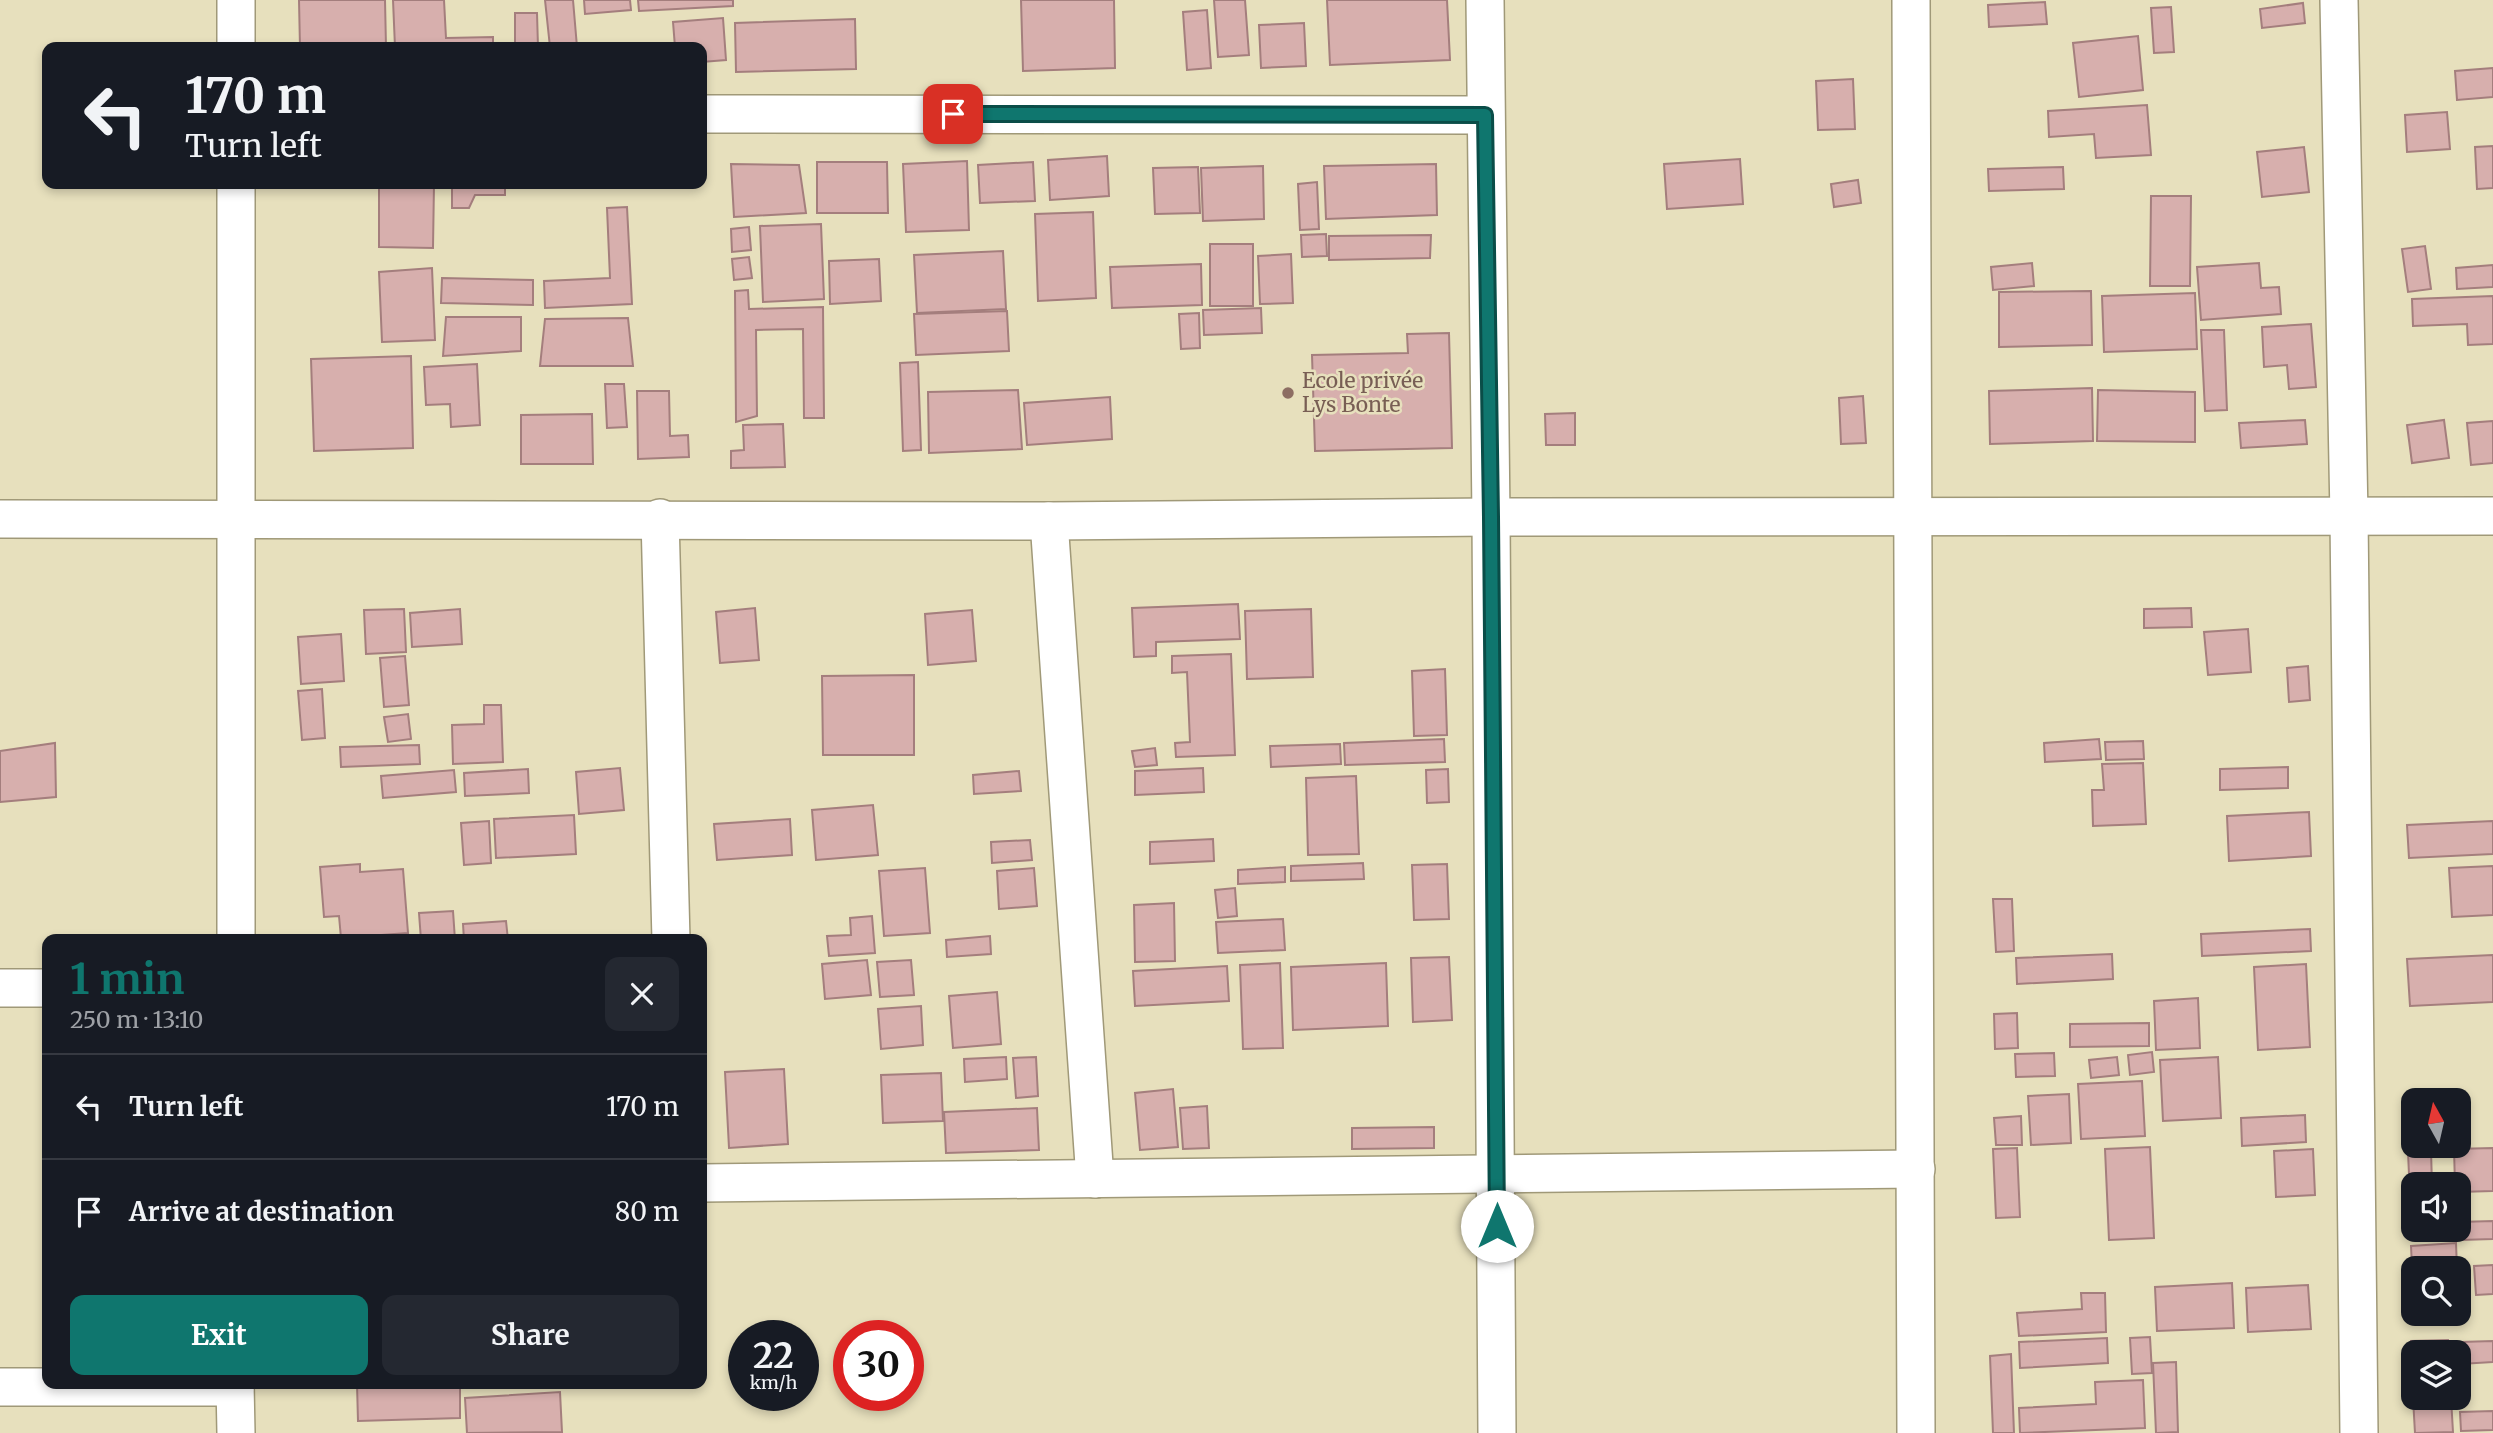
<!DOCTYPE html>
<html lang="en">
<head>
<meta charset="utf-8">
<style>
  :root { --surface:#171b24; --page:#242831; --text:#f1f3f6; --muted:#9ea1a6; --line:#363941; --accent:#0f766e }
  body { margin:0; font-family:Merriweather,serif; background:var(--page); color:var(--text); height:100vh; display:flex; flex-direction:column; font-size:26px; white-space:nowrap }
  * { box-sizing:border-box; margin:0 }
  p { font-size:23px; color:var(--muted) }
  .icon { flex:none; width:38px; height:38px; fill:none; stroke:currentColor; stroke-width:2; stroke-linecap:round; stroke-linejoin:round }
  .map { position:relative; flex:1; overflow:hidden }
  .sheet { position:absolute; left:42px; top:934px; width:665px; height:455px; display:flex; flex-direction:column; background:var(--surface); border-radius:14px; box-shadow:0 4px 10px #0003 }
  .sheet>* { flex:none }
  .hud { position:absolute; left:42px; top:42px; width:665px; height:147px; border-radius:14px; box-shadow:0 4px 10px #0003; background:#171b24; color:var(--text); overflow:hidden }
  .needle { width:46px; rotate:352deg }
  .controls { position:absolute; left:2401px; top:1088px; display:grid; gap:14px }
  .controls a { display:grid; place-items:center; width:70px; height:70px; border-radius:14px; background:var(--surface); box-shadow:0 4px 10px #0003; font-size:35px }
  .speed { position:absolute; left:728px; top:1320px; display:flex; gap:14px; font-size:35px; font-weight:700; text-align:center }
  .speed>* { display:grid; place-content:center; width:91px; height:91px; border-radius:50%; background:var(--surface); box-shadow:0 4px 10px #0003; line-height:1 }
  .speed small { font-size:18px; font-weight:400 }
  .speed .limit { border:10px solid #d22; background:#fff; color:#111 }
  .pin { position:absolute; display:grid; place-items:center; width:60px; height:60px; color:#fff; margin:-30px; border-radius:14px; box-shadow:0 4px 10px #0006 }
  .me { position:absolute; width:77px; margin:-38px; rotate:0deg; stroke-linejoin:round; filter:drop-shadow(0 0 5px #0008) }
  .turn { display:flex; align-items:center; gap:24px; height:147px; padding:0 28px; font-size:32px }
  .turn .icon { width:91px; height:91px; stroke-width:2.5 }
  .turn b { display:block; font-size:49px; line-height:60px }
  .round { display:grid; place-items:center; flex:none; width:74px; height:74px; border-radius:14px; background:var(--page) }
  .headline { display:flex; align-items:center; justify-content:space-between; height:119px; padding:0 28px }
  h1 { font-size:42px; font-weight:700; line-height:52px; color:var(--accent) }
  .action { display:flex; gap:14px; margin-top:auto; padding:14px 28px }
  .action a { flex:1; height:80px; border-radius:14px; background:var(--accent); color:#fff; font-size:28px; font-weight:700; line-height:80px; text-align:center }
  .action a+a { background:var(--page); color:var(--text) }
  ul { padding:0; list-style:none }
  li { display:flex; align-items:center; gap:21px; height:105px; padding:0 28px; border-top:2px solid var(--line) }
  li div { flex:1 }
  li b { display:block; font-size:26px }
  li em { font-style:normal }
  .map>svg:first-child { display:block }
  .building { fill:#d7afad; stroke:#a47e7d; stroke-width:2 }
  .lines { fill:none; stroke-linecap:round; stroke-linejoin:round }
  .minor-casing { stroke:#a09978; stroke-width:40 }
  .minor { stroke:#fff; stroke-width:37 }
  .route-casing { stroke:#0a4d48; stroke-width:18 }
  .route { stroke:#0f766e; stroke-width:12 }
  .education-dot { fill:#8d6e63; stroke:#e7e0bd; stroke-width:2.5 }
  .labels { text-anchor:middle; stroke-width:5; stroke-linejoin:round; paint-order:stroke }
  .education-label { font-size:21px; fill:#785e54; stroke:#e7e0bd; text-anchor:start }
</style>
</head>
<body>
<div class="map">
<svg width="2493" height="1433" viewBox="0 0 2493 1433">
  <rect width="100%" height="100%" fill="#e7e0bd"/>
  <g class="building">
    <polygon points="299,0 385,0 386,47 300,47"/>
    <polygon points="393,0 444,0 446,38 493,37 493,47 395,47"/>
    <polygon points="545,0 573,0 577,47 550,47"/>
    <polygon points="584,0 630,0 631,10 585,14"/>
    <polygon points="638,0 733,0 733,6 639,11"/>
    <polygon points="1021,0 1114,0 1115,68 1023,71"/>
    <polygon points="1214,0 1245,0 1249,55 1218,57"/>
    <polygon points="1327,0 1447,0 1450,60 1330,65"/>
    <polygon points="2045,2 2047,24 1989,27 1988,5"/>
    <polygon points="2303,3 2305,23 2262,28 2260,9"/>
    <polygon points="2171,7 2174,52 2154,53 2151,8"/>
    <polygon points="1207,10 1211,68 1187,70 1183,12"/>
    <polygon points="515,13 537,13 538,47 515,47"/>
    <polygon points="723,18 726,60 702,62 702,47 675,47 673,22"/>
    <polygon points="855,19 856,69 736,72 735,23"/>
    <polygon points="1304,23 1306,66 1261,68 1259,25"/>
    <polygon points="2138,36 2143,90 2079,97 2073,43"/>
    <polygon points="2493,68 2493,97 2457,100 2455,71"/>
    <polygon points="1853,79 1855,129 1818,130 1816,81"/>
    <polygon points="2147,105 2151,155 2096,158 2094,134 2049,137 2048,111"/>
    <polygon points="2447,112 2450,149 2407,152 2405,115"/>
    <polygon points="2493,146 2493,188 2477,189 2475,147"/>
    <polygon points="2304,147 2309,192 2262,197 2257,152"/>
    <polygon points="1107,156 1109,196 1050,200 1048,160"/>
    <polygon points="1740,159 1743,204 1667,209 1664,164"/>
    <polygon points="967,161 969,230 906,232 903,164"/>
    <polygon points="817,162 887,162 888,213 817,213"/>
    <polygon points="1033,162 1035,201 980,203 978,165"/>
    <polygon points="731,164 799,165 806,213 734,217"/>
    <polygon points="1436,164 1437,215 1326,219 1324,166"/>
    <polygon points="1263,166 1264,219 1203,221 1201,168"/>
    <polygon points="1198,167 1200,213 1155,214 1153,168"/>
    <polygon points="2063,167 2064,189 1989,191 1988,169"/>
    <polygon points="1858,180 1861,203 1834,207 1831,184"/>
    <polygon points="1317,182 1319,229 1300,230 1298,184"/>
    <polygon points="379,184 434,184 433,248 379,247"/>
    <polygon points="452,184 505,184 505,195 475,195 469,208 452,208"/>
    <polygon points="657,184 698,184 657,187"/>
    <polygon points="2151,196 2191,196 2190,286 2150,286"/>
    <polygon points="627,207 632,304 545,308 544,281 610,278 607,208"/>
    <polygon points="1093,212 1096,298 1038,301 1035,214"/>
    <polygon points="821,224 824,299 763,302 760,226"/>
    <polygon points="749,227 751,250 732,252 731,229"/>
    <polygon points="1326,234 1327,256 1302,257 1301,235"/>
    <polygon points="1431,235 1430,258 1329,260 1329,236"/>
    <rect x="1210" y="244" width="43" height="62"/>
    <polygon points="2425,246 2431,289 2408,292 2402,249"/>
    <polygon points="1003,251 1006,309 917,313 914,255"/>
    <polygon points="1291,254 1293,303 1260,304 1258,256"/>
    <polygon points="749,257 752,278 734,280 732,259"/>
    <polygon points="879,259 881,301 830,304 829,261"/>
    <polygon points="2032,263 2034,286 1993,290 1991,267"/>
    <polygon points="2259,263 2261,288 2279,287 2281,314 2201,320 2197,267"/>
    <polygon points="1201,264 1202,305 1112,308 1110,267"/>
    <polygon points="2493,265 2493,287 2457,289 2456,268"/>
    <polygon points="432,268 435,340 382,342 379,272"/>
    <polygon points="442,278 533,280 533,305 441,303"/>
    <polygon points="748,290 749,309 823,307 824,418 804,418 803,329 756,330 757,416 736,422 735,291"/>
    <polygon points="2091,291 2092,345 1999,347 1999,292"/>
    <polygon points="2195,293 2197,349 2104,352 2102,296"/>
    <polygon points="2493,296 2493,344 2468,345 2467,324 2413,326 2412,299"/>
    <polygon points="1261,308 1262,333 1204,335 1203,310"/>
    <polygon points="1007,311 1009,351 916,355 914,314"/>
    <polygon points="1199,313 1200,348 1181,349 1179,314"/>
    <polygon points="446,317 521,317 521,351 443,356"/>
    <polygon points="628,318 633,366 540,366 545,319"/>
    <polygon points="2311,324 2316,387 2289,389 2287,365 2264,367 2262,327"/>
    <polygon points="2201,330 2224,330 2227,410 2205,411"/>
    <polygon points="1449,333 1452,448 1315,451 1312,355 1408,353 1407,334"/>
    <polygon points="411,356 413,448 314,451 311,359"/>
    <polygon points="918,362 921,450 903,451 900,363"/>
    <polygon points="477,364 480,425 451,427 450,404 426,405 424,367"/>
    <polygon points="605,384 624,384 627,427 607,428"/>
    <polygon points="2092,388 2093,441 1990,444 1989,391"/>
    <polygon points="1018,390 1022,449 929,453 928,392"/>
    <polygon points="2098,390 2195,392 2195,442 2097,441"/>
    <polygon points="637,391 669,391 670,436 688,435 689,457 638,459"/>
    <polygon points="1863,396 1866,443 1841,444 1839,398"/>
    <polygon points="1110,397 1112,439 1027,445 1024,403"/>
    <polygon points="1575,413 1575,445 1546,445 1545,414"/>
    <polygon points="592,414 593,464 521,464 521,415"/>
    <polygon points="2305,420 2307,444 2241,448 2239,423"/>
    <polygon points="2444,420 2449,458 2412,463 2407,425"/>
    <polygon points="2493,421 2493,463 2471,465 2467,423"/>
    <polygon points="783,424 785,467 731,468 731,451 744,450 743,425"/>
    <polygon points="1238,604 1240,639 1156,642 1156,656 1134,657 1132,608"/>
    <polygon points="755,608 759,660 720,663 716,612"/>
    <polygon points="2191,608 2192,627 2144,628 2144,609"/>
    <polygon points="404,609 406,652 366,654 364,610"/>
    <polygon points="460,609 462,644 412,647 410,613"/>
    <polygon points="1311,609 1313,677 1247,679 1245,611"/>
    <polygon points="972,610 976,661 928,665 925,614"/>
    <polygon points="2248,629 2251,672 2208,675 2204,632"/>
    <polygon points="341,634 344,681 301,684 298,637"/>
    <polygon points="1231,654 1235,755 1176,757 1175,743 1190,742 1187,672 1172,673 1172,656"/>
    <polygon points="405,656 409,705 384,707 380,658"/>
    <polygon points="2308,666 2310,700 2289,702 2287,668"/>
    <polygon points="1445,669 1447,735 1414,736 1412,671"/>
    <polygon points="914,675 914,755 823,755 822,676"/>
    <polygon points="322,689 325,738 302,740 298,691"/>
    <polygon points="484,705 501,705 503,762 453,764 452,725 484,724"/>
    <polygon points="408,714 411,739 388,742 384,717"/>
    <polygon points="1444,739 1445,762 1345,765 1344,743"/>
    <polygon points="2099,739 2101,759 2045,762 2044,743"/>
    <polygon points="2143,741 2144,759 2106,760 2105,742"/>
    <polygon points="55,743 56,797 0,802 0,751"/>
    <polygon points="1340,744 1341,764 1271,767 1270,746"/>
    <polygon points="419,745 420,764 341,767 340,747"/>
    <polygon points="1155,748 1157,765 1135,767 1132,751"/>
    <polygon points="2143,763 2146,824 2093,826 2092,790 2104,790 2102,764"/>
    <polygon points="2288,767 2288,788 2220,790 2220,769"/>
    <polygon points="620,768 624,810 579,814 576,772"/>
    <polygon points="1203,768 1204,792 1135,795 1135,771"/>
    <polygon points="528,769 529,793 465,796 464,773"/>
    <polygon points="1448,769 1449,802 1427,803 1426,770"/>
    <polygon points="454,770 456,792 383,798 381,776"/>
    <polygon points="1019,771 1021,791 974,794 973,775"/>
    <polygon points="1356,776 1359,854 1308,855 1306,778"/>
    <polygon points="873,805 878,855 816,860 812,810"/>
    <polygon points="2309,812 2311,856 2229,861 2227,816"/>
    <polygon points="574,815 576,854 496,858 494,819"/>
    <polygon points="790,819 792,855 717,860 714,824"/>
    <polygon points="489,821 491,863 464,865 461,823"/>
    <polygon points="2493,821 2493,854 2409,858 2407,825"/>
    <polygon points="1213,839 1214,861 1150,864 1150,842"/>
    <polygon points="1030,840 1032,860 992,863 991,842"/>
    <polygon points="1363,863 1364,879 1291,881 1291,866"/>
    <polygon points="360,864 360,872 403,869 408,933 341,938 339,916 324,917 320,867"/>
    <polygon points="1447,864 1449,919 1414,920 1412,865"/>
    <polygon points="2493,866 2493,915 2452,917 2449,868"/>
    <polygon points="1285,867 1285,882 1238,884 1238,870"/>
    <polygon points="925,868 930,933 884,936 879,871"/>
    <polygon points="1034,868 1037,906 999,909 997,871"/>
    <polygon points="1235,888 1237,916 1218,918 1215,890"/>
    <polygon points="1993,899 2012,899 2014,951 1996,952"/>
    <polygon points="1174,903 1175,961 1135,962 1134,905"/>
    <polygon points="453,911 455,940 421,940 419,913"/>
    <polygon points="872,916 875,953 829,956 827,936 851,935 850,918"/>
    <polygon points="1283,919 1285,950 1218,953 1216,922"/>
    <polygon points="506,921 508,940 464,940 463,924"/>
    <polygon points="2310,929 2311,951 2202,956 2201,934"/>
    <polygon points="990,936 991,954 947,957 946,940"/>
    <polygon points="2112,954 2113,979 2017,984 2016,958"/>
    <polygon points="2493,955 2493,1002 2410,1006 2407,959"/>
    <polygon points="1449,957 1452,1020 1413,1022 1411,958"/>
    <polygon points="867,960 871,995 825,999 822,964"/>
    <polygon points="911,960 914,995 880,997 877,962"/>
    <polygon points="1280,963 1283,1048 1243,1049 1240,965"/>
    <polygon points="1386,963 1388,1026 1293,1030 1291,967"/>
    <polygon points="2306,964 2310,1047 2258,1050 2254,967"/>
    <polygon points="1227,966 1229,1001 1135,1006 1133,971"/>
    <polygon points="997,992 1001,1044 953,1048 949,996"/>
    <polygon points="2198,998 2200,1048 2156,1050 2154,1001"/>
    <polygon points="921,1006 923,1045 881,1049 878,1009"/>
    <polygon points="2017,1013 2018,1048 1995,1049 1994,1014"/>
    <polygon points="2149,1023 2149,1046 2070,1047 2070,1024"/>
    <polygon points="2152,1052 2154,1072 2130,1075 2128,1055"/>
    <polygon points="2054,1053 2055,1076 2016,1077 2015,1054"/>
    <polygon points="1006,1057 1007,1079 965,1082 964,1059"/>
    <polygon points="1036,1057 1038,1096 1016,1098 1013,1058"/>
    <polygon points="2117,1057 2119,1075 2091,1078 2089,1060"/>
    <polygon points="2218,1057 2221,1118 2163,1121 2160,1060"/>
    <polygon points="784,1069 788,1144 729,1148 725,1072"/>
    <polygon points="941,1073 943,1121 883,1123 881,1075"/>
    <polygon points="2142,1081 2145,1136 2081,1139 2078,1084"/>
    <polygon points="1173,1089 1178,1147 1140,1150 1135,1093"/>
    <polygon points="2069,1094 2071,1143 2031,1145 2028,1096"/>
    <polygon points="1207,1106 1209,1148 1183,1149 1180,1108"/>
    <polygon points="1037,1108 1039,1150 946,1153 944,1112"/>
    <polygon points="2305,1115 2306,1142 2242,1146 2241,1118"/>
    <polygon points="2021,1116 2022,1145 1996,1145 1994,1118"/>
    <polygon points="1434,1127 1434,1148 1352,1149 1352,1128"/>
    <polygon points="2150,1147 2154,1238 2109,1240 2105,1149"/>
    <polygon points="2017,1148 2020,1217 1996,1218 1993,1149"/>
    <polygon points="2493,1148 2493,1191 2459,1192 2459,1185 2455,1185 2454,1149"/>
    <polygon points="2313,1149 2315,1195 2276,1197 2274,1151"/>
    <polygon points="2431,1150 2432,1185 2413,1185 2413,1220 2411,1220 2408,1152"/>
    <polygon points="2493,1221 2493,1239 2428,1241 2428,1230 2459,1230 2459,1222"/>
    <polygon points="2456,1243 2457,1269 2413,1269 2413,1288 2411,1246"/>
    <polygon points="2493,1265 2493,1294 2476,1295 2474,1266"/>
    <polygon points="2232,1283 2234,1328 2157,1331 2155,1287"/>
    <polygon points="2308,1285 2311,1329 2248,1332 2246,1288"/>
    <polygon points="2081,1293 2105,1293 2106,1332 2019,1336 2017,1313 2082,1309"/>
    <polygon points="2150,1337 2152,1373 2132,1374 2130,1338"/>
    <polygon points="2107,1338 2108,1363 2020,1368 2019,1342"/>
    <polygon points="2448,1340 2449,1353 2413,1353 2413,1392 2411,1341"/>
    <polygon points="2493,1341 2493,1362 2461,1364 2460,1342"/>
    <polygon points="2011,1354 2014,1433 1993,1433 1990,1356"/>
    <polygon points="2176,1362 2178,1432 2156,1433 2153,1363"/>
    <polygon points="2143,1380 2145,1428 2020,1433 2019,1408 2096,1404 2095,1382"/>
    <polygon points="357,1384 460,1384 460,1418 358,1421"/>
    <polygon points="560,1392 562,1432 467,1433 465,1398"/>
    <polygon points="2413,1398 2451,1398 2453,1432 2415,1433"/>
    <polygon points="2493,1411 2493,1430 2461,1431 2460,1412"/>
  </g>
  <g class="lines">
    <defs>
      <g id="minor">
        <polyline points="1485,0 1491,517 1497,1433"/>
        <polyline points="1911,0 1916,1433"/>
        <polyline points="2339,0 2349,516 2359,1433"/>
        <polyline points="236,47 236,0"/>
        <polyline points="702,114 1485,115"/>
        <polyline points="236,184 236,940"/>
        <polyline points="660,518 671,940"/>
        <polyline points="0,519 1049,521 1491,517 2493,516"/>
        <polyline points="1049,521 1095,1179"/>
        <polyline points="0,988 47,988"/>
        <polyline points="702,1183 1916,1169"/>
        <polyline points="235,1384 236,1433"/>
        <polyline points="0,1387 235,1387"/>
      </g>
    </defs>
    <use href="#minor" class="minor-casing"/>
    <use href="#minor" class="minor"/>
  </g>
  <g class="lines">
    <defs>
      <polyline id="route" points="953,114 1485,115 1491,517 1497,1226"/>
    </defs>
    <use href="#route" class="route-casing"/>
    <use href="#route" class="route"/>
  </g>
  <circle class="education-dot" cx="1288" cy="393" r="7"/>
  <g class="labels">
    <g class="education-label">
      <text x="1302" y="388">Ecole privée<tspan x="1302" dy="24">Lys Bonte</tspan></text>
    </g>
  </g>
</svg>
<div class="controls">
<a><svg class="needle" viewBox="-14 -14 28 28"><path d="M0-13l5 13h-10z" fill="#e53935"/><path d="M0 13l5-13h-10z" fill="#9ea1a6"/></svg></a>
<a><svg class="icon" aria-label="sound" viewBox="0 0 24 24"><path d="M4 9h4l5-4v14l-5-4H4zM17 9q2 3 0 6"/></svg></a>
<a><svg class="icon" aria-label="search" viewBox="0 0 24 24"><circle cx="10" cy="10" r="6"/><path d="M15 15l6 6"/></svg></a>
<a><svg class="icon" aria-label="layers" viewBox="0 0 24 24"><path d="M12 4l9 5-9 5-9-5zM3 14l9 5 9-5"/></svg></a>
</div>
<div class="speed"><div>22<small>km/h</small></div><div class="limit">30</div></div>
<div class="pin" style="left:953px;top:114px;background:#d93025"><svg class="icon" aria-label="arrive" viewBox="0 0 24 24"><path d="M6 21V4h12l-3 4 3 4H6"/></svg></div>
<svg class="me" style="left:1497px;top:1226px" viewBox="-20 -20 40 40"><circle r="19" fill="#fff"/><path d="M0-13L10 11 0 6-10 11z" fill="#0f766e"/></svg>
<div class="hud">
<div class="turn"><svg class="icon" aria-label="left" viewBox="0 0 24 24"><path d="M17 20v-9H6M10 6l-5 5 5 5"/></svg><div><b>170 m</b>Turn left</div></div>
</div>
<section class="sheet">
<div class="headline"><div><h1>1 min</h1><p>250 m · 13:10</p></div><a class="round"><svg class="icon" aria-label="close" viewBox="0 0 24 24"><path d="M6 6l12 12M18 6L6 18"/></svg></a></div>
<ul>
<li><svg class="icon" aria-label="left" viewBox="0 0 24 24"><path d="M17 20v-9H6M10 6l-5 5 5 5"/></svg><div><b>Turn left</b></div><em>170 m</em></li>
<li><svg class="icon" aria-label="arrive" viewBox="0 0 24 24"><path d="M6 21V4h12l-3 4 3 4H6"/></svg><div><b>Arrive at destination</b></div><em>80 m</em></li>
</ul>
<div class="action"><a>Exit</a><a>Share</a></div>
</section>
</div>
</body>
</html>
